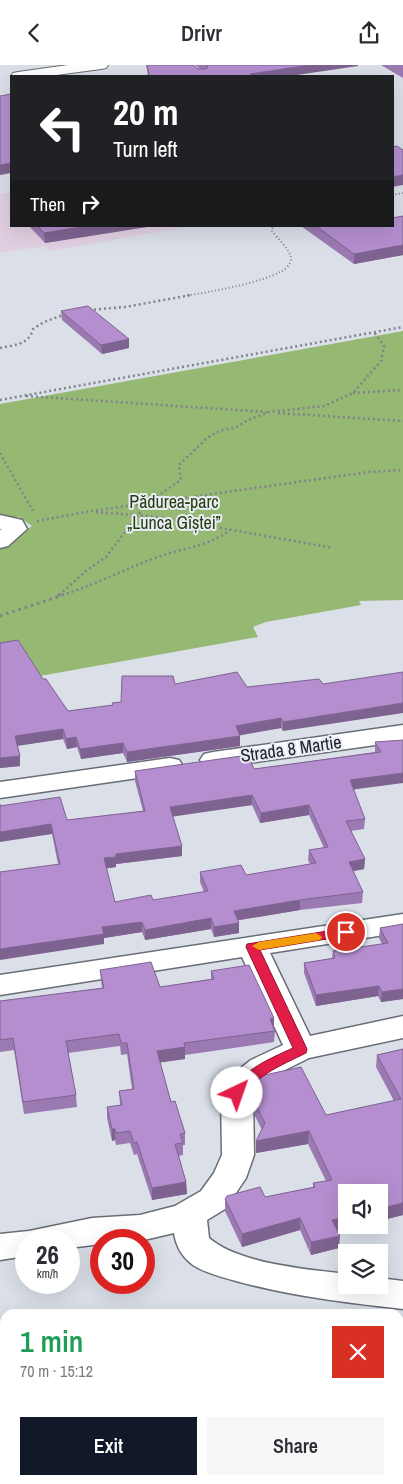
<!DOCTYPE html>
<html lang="en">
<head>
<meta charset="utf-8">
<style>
  :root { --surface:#fff; --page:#f7f7f7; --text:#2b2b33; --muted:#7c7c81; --accent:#111827 }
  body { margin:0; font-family:"Archivo Narrow",sans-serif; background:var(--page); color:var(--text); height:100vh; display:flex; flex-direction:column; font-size:19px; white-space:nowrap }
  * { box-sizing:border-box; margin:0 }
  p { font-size:16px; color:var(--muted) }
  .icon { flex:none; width:28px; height:28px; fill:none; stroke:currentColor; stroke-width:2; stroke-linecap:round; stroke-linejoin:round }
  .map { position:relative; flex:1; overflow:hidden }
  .side { position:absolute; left:0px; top:1244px; width:404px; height:176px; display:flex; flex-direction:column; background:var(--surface); border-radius:15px 15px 0 0; box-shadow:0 5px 20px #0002 }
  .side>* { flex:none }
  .banner { position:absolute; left:10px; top:10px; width:384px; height:152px; border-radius:0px; box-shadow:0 5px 20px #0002; background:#202124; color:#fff; overflow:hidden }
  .fabs { position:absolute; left:338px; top:1119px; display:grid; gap:10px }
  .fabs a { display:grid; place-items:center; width:50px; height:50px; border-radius:0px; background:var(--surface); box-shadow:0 5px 20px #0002; font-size:25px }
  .speed { position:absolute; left:15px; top:1164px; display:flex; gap:10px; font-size:25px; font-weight:700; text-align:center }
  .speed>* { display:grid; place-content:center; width:65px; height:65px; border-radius:50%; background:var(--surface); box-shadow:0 5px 20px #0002; line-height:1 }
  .speed small { font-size:12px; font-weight:400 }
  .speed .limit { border:8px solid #d22; background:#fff; color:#111 }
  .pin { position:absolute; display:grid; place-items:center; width:42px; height:42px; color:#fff; margin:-21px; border:2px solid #fff; border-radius:50%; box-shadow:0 1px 5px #0007 }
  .me { position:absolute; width:55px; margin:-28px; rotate:42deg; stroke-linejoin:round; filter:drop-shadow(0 0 4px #0008) }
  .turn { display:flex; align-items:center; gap:18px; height:105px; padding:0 20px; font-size:22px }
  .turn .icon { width:65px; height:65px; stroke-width:2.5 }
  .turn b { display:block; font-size:35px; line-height:42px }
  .then { display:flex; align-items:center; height:48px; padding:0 20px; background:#0003; gap:10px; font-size:19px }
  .round { display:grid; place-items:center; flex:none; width:52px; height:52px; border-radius:0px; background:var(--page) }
  .head { display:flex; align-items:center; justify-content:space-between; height:85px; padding:0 20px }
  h1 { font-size:30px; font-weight:600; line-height:38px; color:#1e9e55 }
  .primary-button { display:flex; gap:10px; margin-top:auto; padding:10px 20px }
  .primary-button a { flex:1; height:58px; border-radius:0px; background:var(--accent); color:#fff; font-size:20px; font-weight:600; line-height:58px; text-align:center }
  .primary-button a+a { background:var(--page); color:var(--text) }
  header { display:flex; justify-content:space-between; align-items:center; height:65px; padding:0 20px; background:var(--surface); font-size:22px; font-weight:600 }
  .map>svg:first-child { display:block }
  .commercial { fill:#e0cfe0 }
  .forest { fill:#95b873 }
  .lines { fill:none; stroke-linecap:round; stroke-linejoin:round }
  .stream { fill:#88b2f0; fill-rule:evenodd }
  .street-casing { stroke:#696d76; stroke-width:3 }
  .primary-casing { stroke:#696d76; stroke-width:2 }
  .path-far2 { stroke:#80838a; stroke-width:2; stroke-dasharray:1 2.5; stroke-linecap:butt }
  .path-far1 { stroke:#80838a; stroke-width:2.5; stroke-dasharray:2 3; stroke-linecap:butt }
  .path { stroke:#80838a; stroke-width:3; stroke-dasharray:2.5 4; stroke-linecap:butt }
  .street { fill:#fff; fill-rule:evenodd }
  .primary { fill:#fff; fill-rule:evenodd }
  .wall { fill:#9b7ab2; fill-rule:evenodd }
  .shaded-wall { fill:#7e6391 }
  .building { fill:#b48ecf; stroke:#7e6391; fill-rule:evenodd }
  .route { fill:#e11d48; stroke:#92132f }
  .slow { fill:#f59e0b }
  .labels { text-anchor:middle; stroke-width:4; stroke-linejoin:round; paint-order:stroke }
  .park-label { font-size:18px; fill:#273e0b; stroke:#e8ecf6 }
  .street-label { font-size:18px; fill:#232529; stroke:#e8ecf6 }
</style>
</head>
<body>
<header><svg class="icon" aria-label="back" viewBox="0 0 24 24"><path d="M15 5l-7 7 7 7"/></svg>Drivr<svg class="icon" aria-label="share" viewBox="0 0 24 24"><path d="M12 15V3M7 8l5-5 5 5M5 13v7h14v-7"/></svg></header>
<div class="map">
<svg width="403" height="1419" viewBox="0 0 403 1419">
  <rect width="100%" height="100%" fill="#dadfe8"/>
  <polygon class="commercial" points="11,127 11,161 192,161 49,186 44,181 0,188 0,129"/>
  <polygon class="forest" points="403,266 403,535 359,536 361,540 266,557 253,562 258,572 12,616 0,652 0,483 32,461 19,452 0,454 0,339"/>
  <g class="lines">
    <g class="stream">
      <rect x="0" y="1284" width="5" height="8"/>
      <rect x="399" y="1289" width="4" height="8"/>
    </g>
    <defs>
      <g id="street">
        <polygon points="0,450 22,455 27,464 8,481 0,483 0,465 2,464 0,464"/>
        <polygon points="403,660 403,676 213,703 204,701 200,695 204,689 213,687"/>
        <polygon points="170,693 179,695 183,701 179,707 0,733 0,717"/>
        <path d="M403 849V867L270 888 310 971 403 951V973L309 993 273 1011 259 1022 253 1030 254 1090 246 1113 225 1144 207 1155 209 1173C239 1199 307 1204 346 1209V1220H379V1213L403 1216V1244C347 1238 291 1231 236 1216 222 1212 205 1208 193 1200 182 1192 176 1181 174 1168L144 1175H101V1179L69 1183V1175H26V1191L0 1195V1169L29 1166 92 1153 140 1150 175 1141 201 1126 214 1108 222 1090 221 1028 237 1006 251 995 283 980 242 892 0 930V910Z"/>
      </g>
      <polygon id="primary" points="68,0 108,0 106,3 101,4 49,11 11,11 13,8 18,7"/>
    </defs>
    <use href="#street" class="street-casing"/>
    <use href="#primary" class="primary-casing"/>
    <g class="path-far2">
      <polyline points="392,130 403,128"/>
      <path d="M184 231C210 227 261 218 282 206 286 204 290 200 291 195 292 186 277 173 272 166L273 161"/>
    </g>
    <g class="path-far1">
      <polyline points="89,245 125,242 191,230"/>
      <path d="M0 283C14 280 29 280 33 264L44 257 63 250"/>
      <polyline points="353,328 403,325"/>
      <polyline points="26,331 267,347"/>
      <polyline points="0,335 403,262"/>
      <polyline points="278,348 403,356"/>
      <polyline points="0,388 33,446"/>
      <polyline points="96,447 159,452 333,483"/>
      <polyline points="37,456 91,446 369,407 403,405"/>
      <polyline points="59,530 86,506 106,492 147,438 181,415 179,400 207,373 219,366 237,362 248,355 269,347 324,341 353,328 381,296 384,281 374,267"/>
      <path d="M62 530C94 520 123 505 155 493 180 483 209 482 230 465"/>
    </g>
    <g class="path">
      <polyline points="58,531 60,529"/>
      <polyline points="0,551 66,529"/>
    </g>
    <use href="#street" class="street"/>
    <use href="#primary" class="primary"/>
  </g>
  <g class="wall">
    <polygon points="146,0 193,0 198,4 200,4 195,0 358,0 358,1 148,10"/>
    <polygon points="381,0 403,0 403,13"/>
    <polygon points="403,151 403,190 354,199 301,161 392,161"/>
    <polygon points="29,161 153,161 45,178"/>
    <polygon points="61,246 129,274 129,283 102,289 62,255"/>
    <polygon points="43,614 68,646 113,640 112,638 121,637 175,619 247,622 323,619 283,666 281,663 240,670 240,681 127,697 123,688 81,694 77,682 67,684 63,674 17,681 20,691 20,701 0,703"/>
    <path d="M403 675 354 725 365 754 364 764 351 766 365 794 364 804 353 806 363 827 362 838 300 845 238 855 239 858V868L214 872 211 864 145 875 142 867 104 873V879L58 799 52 769 0 741 67 755 143 746 135 716V706L254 704 375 687V677ZM252 740 260 758 309 750 324 783 309 785 308 795 310 799 246 810 200 807V817L204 827 153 835 115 837 106 803 116 802V799L182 791 173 751Z"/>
    <polygon points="403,859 403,934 381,937 378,931 316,941 304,908 304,898 332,893 333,886 382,879 379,873 380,863"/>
    <polygon points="100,905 160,922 211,914 211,906 274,964 275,966 274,977 185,990 185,994 160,997 171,1037 185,1068 185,1080 183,1080 183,1090 179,1091 186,1117 187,1129 152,1135 137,1089 134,1090 130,1078 116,1080 115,1075 112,1076 107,1053 107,1042 120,1040 119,1026 132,1024 127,989 121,990 120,981 68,988 76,1030 77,1042 24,1049 14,985 0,987 0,936 102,923 101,916"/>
    <polygon points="403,984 403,1150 379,1156 379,1128 338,1166 339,1183 311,1190 300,1165 242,1182 225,1146 225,1134 265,1132 313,1122 313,1118 326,1116 308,1079 256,1088 262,1065 255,1051 255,1018 326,1050 394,1036 376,1002 377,990"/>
    <polygon points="284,1415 321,1415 321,1418 312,1419 285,1419"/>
    <polygon points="383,1415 399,1415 403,1419 383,1419"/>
  </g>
  <g class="shaded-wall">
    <polygon points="310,0 358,0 358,1 290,11 250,11 250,9"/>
    <polygon points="11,98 11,108 0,110 0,100"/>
    <polygon points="403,110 403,120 392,122 392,112"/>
    <polygon points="87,161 153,161 45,178 44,168"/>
    <polygon points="403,180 403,190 354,199 354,189"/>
    <polygon points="129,274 129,283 102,289 101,280"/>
    <polygon points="403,638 403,648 283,666 283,657"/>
    <polygon points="281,653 281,663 236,671 236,661"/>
    <polygon points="63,664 63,674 15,681 15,671"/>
    <polygon points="240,671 240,681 127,697 127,687"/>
    <polygon points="76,672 77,682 67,684 66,674"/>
    <polygon points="123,678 123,688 81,694 80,684"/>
    <polygon points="20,691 20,701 0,703 0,693"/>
    <polygon points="403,708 403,718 350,725 350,715"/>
    <polygon points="252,730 252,740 170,752 170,742"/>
    <polygon points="309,740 309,750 260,758 261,748"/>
    <polygon points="51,759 52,769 0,777 0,767"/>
    <polygon points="182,781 182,791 116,799 116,802 104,804 104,793 116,789"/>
    <polygon points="365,794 364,804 349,807 349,797"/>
    <polygon points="300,835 300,845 234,856 234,846"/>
    <polygon points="211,853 211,864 145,875 145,865"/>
    <polygon points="142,857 142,867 104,873 104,879 0,895 0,884 102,862"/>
    <polygon points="239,858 239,868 214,872 214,862"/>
    <polygon points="379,921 378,931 316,941 316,930"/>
    <polygon points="403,924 403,934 381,937 382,927"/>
    <polygon points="274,953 274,965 270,954"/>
    <polygon points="185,982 185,994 157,998 157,986"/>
    <polygon points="112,1064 115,1064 115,1075 112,1076"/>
    <polygon points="309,1066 308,1079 256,1088 256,1076"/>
    <polygon points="186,1117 187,1129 152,1135 152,1123"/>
    <polygon points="403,1138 403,1150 379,1156 379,1144"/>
    <polygon points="346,1152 346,1160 363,1160 332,1168 332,1155"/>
    <polygon points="300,1153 300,1165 242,1182 242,1169"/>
    <polygon points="340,1171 339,1183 311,1190 311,1177"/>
  </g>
  <g class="building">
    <polygon points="147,0 193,0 198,4 206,4 208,2 205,0 310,0 250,9 254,11 142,11 149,10"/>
    <polygon points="11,29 11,98 0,100 0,31"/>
    <polygon points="397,81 403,85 403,110 392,112 392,82"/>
    <polygon points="403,151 403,180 354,189 316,161 392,161 392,153"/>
    <polygon points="38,161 87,161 44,168"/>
    <polygon points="88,241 129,274 101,280 61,246"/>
    <polygon points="18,575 43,614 46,614 68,646 113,640 112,638 121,637 122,611 173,611 175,619 237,607 247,622 319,614 323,619 403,607 403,638 283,657 281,653 236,661 240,671 127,687 123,678 80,684 76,672 66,674 63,664 15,671 20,691 0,693 0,578"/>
    <path d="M403 675V708L350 715 365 754 346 756 365 794 349 797 363 827 300 835 234 846 239 858 214 862 211 853 145 865 142 857 102 862 104 869 0 884V807L60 799 51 759 0 767V739V741L60 732 67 755 145 746 135 706 248 690 254 704 381 687 375 677ZM252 730 261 748 309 740 328 782 309 785 316 798 246 810 241 800 200 807 208 826 153 835 151 830 115 837 104 793 116 792V789L182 781 170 742Z"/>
    <polygon points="403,859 403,924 382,927 379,921 316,930 304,898 335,893 333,886 388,878 380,863"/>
    <polygon points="151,897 160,922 214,914 211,906 249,900 274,953 270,954 275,966 184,978 185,982 157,986 171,1037 175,1036 185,1068 180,1069 183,1078 175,1079 186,1117 152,1123 137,1077 134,1078 130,1066 116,1068 115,1064 112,1064 107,1042 122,1040 119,1026 134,1024 127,978 121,978 119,969 66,976 76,1030 23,1037 13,973 0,975 0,936 104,923 100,905"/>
    <polygon points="403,984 403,1138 379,1144 379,1128 346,1128 346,1152 332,1155 340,1171 311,1177 300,1153 242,1169 225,1134 227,1131 260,1122 265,1132 315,1122 313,1118 332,1115 309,1066 256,1076 265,1058 255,1038 255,1018 260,1011 301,1002 326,1050 401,1034 377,990"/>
    <polygon points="403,1381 403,1419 389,1419 388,1415 399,1415 399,1382"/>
    <polygon points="5,1400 5,1415 121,1415 121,1419 0,1419 0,1401"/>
    <polygon points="286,1415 311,1415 312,1419 287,1419"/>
  </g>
  <path class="route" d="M346 863 353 867 351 870 260 885 307 984 306 988C280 1001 260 1008 242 1032H232L230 1028C244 1004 269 994 293 983L246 882 247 879Z"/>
  <polygon class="slow" points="316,868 322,872 320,875 259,885 252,881 259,877"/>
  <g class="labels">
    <g class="park-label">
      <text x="174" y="443">Pădurea-parc<tspan x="174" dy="21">„Lunca Gîștei”</tspan></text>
    </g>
    <g class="street-label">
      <text transform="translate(291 684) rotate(-8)" y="6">Strada 8 Martie</text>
    </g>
  </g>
</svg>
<div class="fabs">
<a><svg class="icon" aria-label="sound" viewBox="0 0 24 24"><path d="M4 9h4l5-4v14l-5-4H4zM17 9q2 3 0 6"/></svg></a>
<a><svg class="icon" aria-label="layers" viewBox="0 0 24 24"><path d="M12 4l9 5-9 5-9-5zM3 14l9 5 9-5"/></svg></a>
</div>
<div class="speed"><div>26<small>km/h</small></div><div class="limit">30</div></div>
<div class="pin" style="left:346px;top:867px;background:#d93025"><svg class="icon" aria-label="arrive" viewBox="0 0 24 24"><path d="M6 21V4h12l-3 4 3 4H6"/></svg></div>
<svg class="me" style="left:237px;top:1028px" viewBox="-20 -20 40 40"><circle r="19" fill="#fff"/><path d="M0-13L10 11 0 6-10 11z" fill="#e11d48"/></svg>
<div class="banner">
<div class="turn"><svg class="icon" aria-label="left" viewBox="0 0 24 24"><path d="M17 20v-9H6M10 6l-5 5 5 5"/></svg><div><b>20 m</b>Turn left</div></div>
<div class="then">Then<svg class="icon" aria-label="right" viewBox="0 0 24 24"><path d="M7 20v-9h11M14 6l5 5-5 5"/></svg></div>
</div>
<section class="side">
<div class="head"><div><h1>1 min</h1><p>70 m · 15:12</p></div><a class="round" style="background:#d93025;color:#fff"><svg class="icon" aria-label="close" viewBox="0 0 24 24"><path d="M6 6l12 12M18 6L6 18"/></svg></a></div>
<div class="primary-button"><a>Exit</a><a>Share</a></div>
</section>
</div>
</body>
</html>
